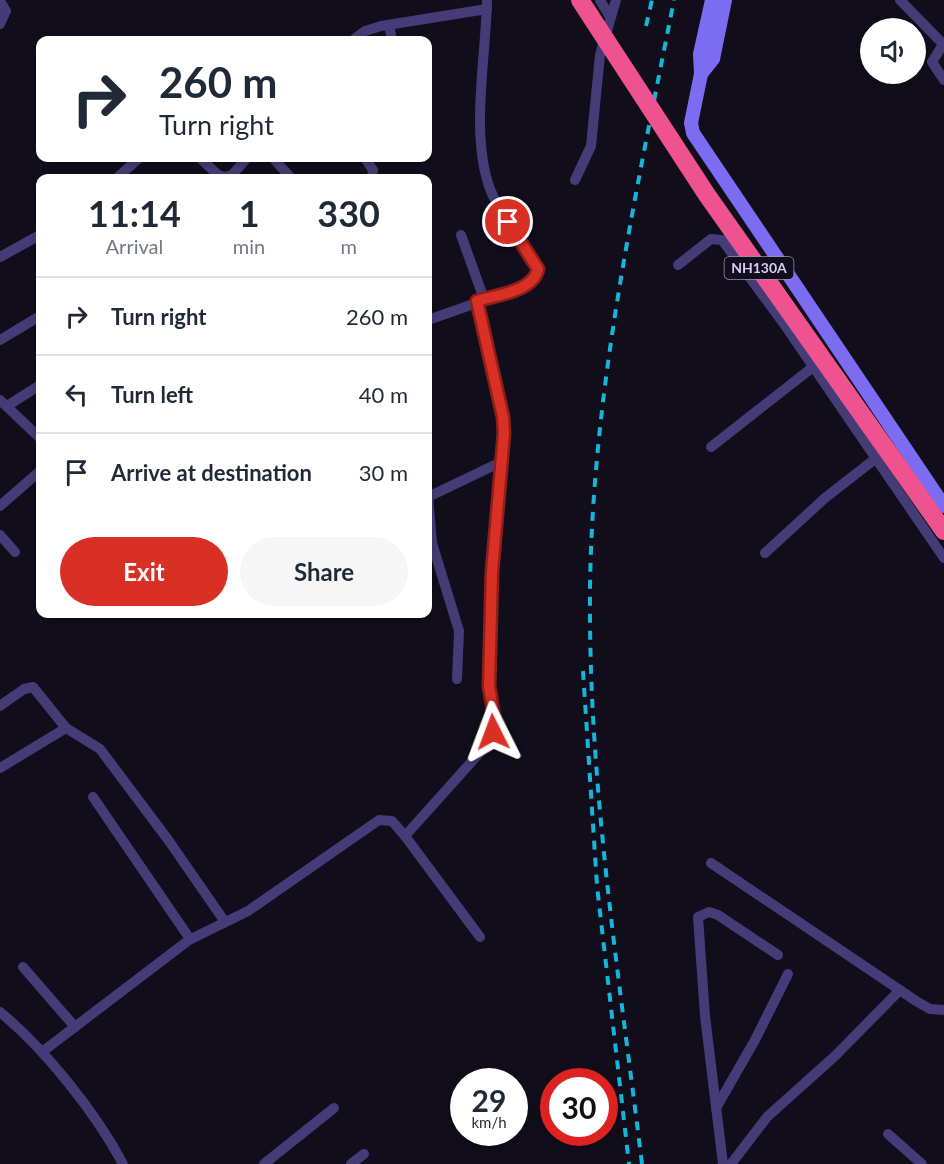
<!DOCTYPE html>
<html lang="en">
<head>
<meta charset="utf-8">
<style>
  :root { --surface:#fff; --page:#f6f6f7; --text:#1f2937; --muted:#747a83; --line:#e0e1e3; --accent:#d93025 }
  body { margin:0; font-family:Lato,sans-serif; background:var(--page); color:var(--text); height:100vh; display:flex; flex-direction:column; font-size:22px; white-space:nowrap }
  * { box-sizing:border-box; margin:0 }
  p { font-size:20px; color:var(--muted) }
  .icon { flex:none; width:33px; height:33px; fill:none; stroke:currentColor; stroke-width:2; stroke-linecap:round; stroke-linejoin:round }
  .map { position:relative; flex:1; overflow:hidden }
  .side { position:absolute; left:36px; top:174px; width:396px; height:444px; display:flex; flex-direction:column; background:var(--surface); border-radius:12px; box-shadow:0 3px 9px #0003 }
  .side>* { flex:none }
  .hud { position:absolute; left:36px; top:36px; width:396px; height:126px; border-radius:12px; box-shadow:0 3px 9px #0003; background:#fff; color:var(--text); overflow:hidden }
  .tools { position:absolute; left:860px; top:18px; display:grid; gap:12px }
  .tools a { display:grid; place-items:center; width:66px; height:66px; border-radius:50%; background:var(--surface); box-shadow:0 3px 9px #0003; font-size:30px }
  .speed { position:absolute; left:450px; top:1068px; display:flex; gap:12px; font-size:30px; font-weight:700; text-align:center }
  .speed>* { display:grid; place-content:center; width:78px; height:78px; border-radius:50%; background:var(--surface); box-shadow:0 3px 9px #0003; line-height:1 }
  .speed small { font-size:15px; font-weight:400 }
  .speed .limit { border:9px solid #d22; background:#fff; color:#111 }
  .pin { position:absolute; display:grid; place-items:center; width:51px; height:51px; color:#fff; margin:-26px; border:3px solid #fff; border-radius:50%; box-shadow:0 2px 6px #0007 }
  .me { position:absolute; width:66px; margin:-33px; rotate:357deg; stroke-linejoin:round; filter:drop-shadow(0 0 4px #0008) }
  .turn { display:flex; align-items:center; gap:21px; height:126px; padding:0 24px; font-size:27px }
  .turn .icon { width:78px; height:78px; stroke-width:2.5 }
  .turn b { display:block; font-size:42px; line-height:51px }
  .eta { display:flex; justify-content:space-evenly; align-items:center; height:102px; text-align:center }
  .eta b { font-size:36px; font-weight:700; line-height:42px }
  .primary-button { display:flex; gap:12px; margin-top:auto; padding:12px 24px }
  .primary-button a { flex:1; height:69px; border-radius:36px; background:var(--accent); color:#fff; font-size:24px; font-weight:700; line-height:69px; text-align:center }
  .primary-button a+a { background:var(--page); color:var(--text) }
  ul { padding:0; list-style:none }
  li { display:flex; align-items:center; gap:18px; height:78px; padding:0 24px; border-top:2px solid var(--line) }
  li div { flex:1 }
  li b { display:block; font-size:22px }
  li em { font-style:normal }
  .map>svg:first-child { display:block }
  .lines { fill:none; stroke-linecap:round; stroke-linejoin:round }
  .street { stroke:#443c76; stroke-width:10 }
  .secondary { stroke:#7c6cf1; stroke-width:14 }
  .rail { stroke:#16b6dc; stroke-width:4; stroke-dasharray:9 8; stroke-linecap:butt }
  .highway-bridge { stroke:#ee538f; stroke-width:18 }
  .route-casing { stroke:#8d1f18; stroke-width:15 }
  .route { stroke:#d93025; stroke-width:10 }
  .labels { text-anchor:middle; stroke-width:4.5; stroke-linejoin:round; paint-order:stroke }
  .shield { fill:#110d1b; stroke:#9b93b7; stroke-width:1.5 }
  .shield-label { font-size:14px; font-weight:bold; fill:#d6ccfa }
</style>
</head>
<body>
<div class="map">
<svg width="944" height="1164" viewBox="0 0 944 1164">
  <rect width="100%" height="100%" fill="#110d1b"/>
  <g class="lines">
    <g class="street">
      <polyline points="600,0 610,17"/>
      <polyline points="900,0 943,44"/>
      <polyline points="0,1 6,11 0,24"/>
      <polyline points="389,25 392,40"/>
      <polyline points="353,40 365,31 381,26 487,9"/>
      <polyline points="944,43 932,62 944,80"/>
      <polyline points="200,158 218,175 225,177 232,175 247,158"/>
      <polyline points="273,158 291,178"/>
      <polyline points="365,158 373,170 372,178"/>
      <polyline points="117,178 139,158"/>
      <polyline points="575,180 591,146 600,55 616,0"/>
      <polyline points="461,235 484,299"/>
      <polyline points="0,257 40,235"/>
      <polyline points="678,265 711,239 722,240 784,324 944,558"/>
      <path d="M428 320 519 288 530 282 538 272 536 264C520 239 501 216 490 189 470 134 486 58 487 0"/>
      <polyline points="0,340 40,316"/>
      <polyline points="0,400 40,438"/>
      <polyline points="7,406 40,385"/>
      <polyline points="711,447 813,367"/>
      <polyline points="428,495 432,543 459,631 457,679"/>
      <polyline points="428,497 501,462"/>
      <polyline points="0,506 40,471"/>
      <polyline points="0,535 15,552"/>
      <polyline points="765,553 825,498 875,459"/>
      <polyline points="0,706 24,689 33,687 66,728 100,749 169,841 225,922"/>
      <polyline points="0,768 66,728"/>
      <polyline points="93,797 190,939"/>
      <path d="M405 836 483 749C502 722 489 712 489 684 488 599 498 516 504 433L503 417 477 301"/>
      <polyline points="711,863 916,1001 930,1009 944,1010"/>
      <polyline points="23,967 75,1027"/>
      <path d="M0 1012C45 1049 96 1113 123 1164"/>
      <polyline points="42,1052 189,940 248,911 379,820 392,821 405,836 480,937"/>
      <polyline points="716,1108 755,1040 788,974"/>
      <polyline points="888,1134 922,1164"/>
      <polyline points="264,1164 334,1108"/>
      <polyline points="351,1164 364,1154"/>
      <polyline points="723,1164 705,1016 698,917 709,912 718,915 778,955"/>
      <polyline points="731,1164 767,1117 835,1056 900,990"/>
    </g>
    <g class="secondary">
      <polyline points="712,0 700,54 701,74 691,123 693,133 944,506"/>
      <polyline points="701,74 713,59 725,0"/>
    </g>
    <g class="rail">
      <polyline points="646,26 652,0"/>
      <polyline points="583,671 597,886 629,1164"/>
      <path d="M642 1164C620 983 591 801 590 618 588 410 634 203 674 0"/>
    </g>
    <polyline class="highway-bridge" points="580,0 707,195 944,531"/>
  </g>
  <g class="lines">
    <defs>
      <path id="route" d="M493 732 495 722 489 686 492 572 504 433 503 417 477 301C496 295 533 292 538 269L508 222"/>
    </defs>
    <use href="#route" class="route-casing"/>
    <use href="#route" class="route"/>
  </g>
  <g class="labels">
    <rect class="shield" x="724.5" y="257" width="69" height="22" rx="4.5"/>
    <g class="shield-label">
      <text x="759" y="273">NH130A</text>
    </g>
  </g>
</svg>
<div class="tools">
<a><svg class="icon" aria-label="sound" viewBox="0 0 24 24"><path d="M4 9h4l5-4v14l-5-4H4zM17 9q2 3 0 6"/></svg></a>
</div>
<div class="speed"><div>29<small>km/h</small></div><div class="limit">30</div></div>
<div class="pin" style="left:508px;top:222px;background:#d93025"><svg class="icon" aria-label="arrive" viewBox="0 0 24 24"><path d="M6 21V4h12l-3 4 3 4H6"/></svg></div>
<svg class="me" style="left:493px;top:732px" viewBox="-20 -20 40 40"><path d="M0-17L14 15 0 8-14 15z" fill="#d93025" stroke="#fff" stroke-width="4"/></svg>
<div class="hud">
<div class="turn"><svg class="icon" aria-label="right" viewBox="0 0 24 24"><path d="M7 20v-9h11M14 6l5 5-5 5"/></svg><div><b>260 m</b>Turn right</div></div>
</div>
<section class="side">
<div class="eta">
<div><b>11:14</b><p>Arrival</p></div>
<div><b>1</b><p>min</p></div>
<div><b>330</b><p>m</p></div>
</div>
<ul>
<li><svg class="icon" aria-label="right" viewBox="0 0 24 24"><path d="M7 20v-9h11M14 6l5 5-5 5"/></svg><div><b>Turn right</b></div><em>260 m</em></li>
<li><svg class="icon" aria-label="left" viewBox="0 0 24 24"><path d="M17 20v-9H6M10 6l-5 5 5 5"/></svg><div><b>Turn left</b></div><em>40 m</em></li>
<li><svg class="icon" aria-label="arrive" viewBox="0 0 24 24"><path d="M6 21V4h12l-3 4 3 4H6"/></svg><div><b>Arrive at destination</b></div><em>30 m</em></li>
</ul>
<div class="primary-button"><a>Exit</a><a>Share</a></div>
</section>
</div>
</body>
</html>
